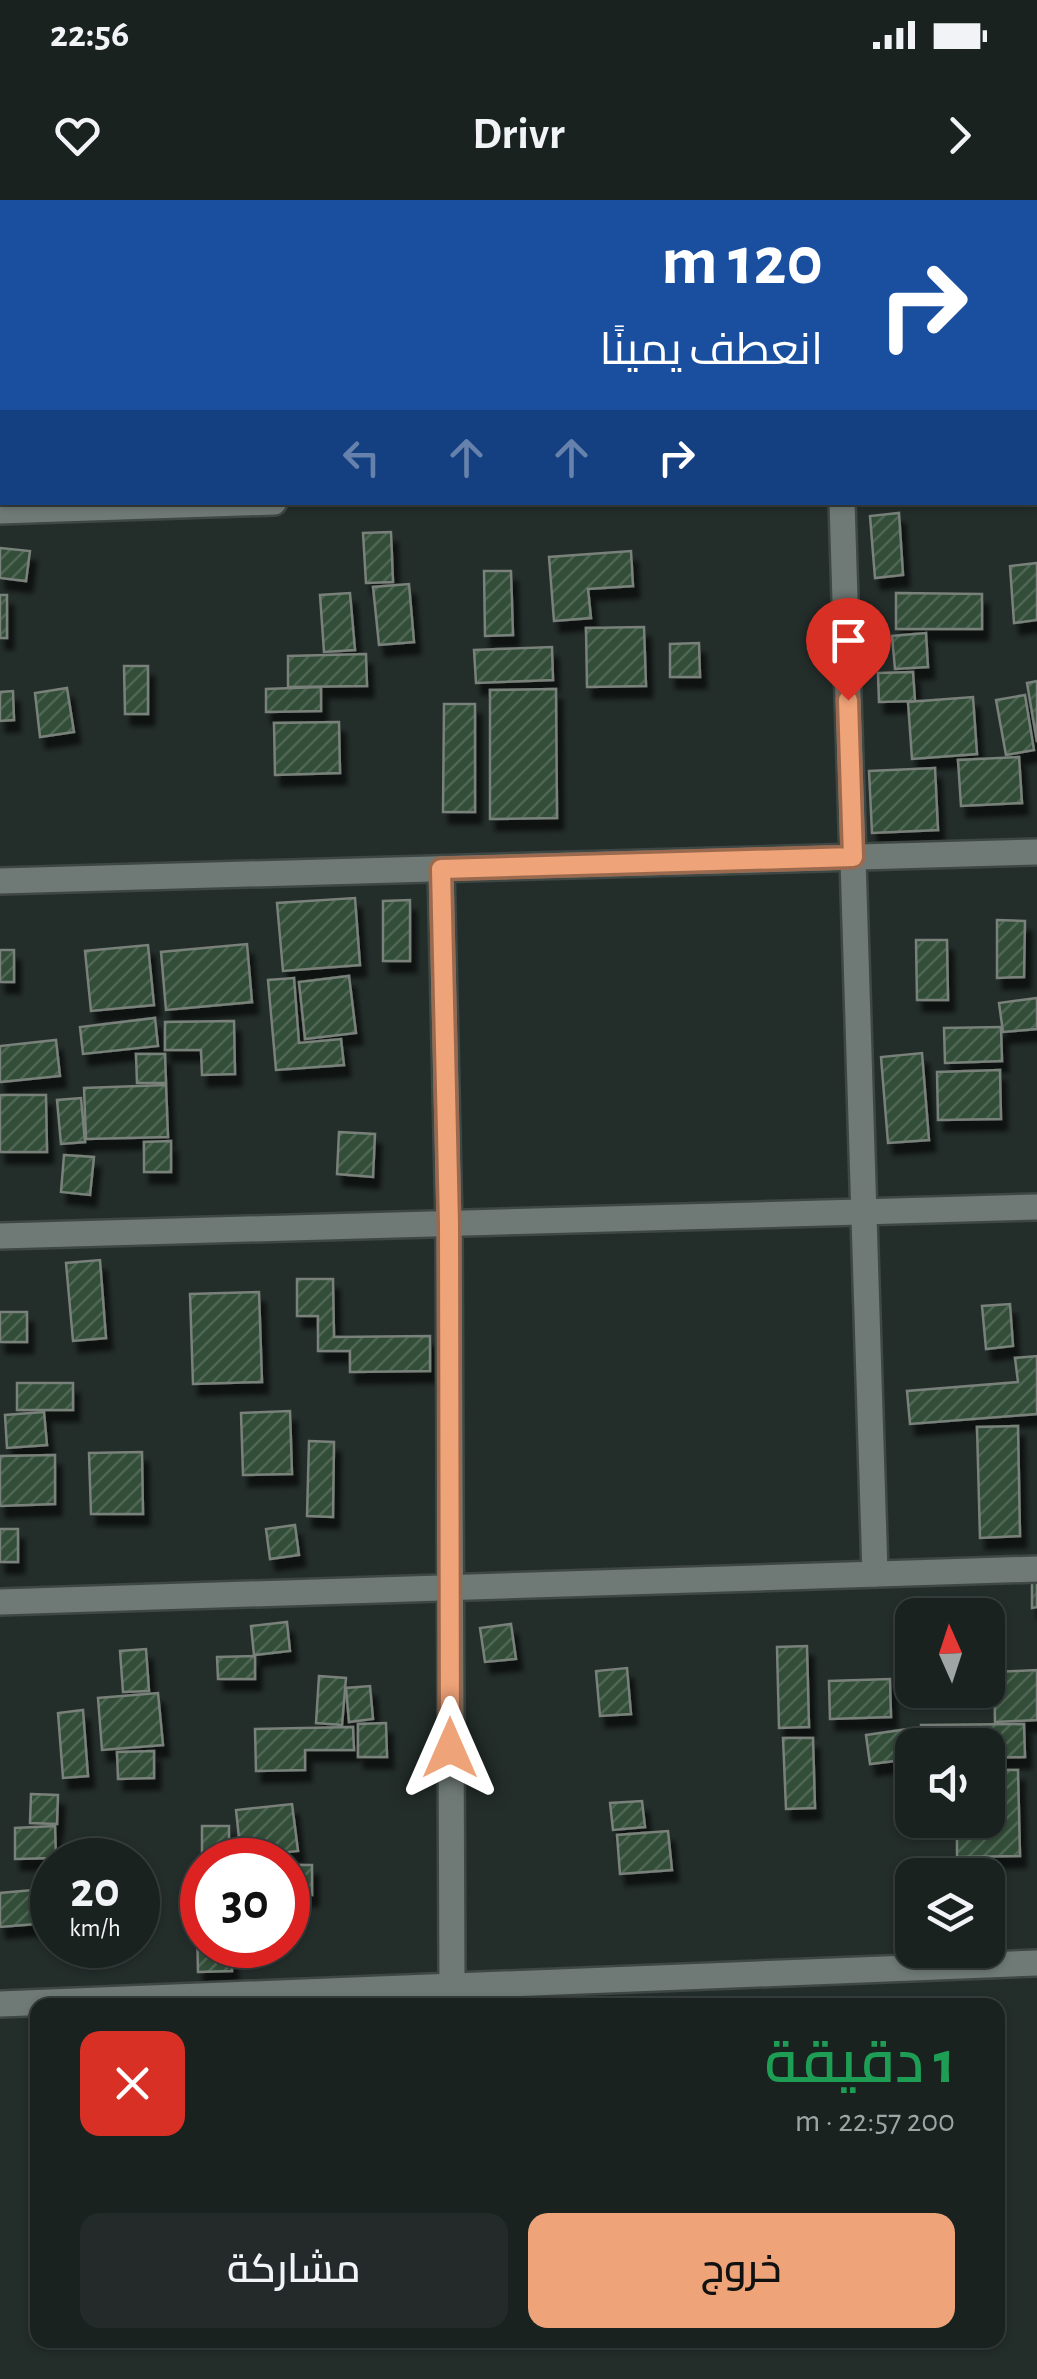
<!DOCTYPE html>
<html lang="ar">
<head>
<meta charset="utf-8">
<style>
  :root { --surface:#1a2220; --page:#232a29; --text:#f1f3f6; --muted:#9fa4a5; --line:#383f3e; --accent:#efa378 }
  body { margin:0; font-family:"Alegreya Sans",Cairo,sans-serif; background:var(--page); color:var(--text); direction:rtl; height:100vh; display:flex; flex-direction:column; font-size:38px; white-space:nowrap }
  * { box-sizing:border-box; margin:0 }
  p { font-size:32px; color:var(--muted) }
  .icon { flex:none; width:55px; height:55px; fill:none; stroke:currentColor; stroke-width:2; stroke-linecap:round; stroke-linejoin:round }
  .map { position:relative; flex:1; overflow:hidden; direction:ltr }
  .drawer { position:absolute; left:30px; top:1798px; width:975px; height:350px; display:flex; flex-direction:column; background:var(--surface); border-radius:20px; box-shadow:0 2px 8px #0004,0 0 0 2px var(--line); direction:rtl }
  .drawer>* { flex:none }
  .guide { position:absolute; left:0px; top:0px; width:1038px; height:305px; box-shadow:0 2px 8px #0004,0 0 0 2px var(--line); direction:rtl; background:#1a4fa0; color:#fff; overflow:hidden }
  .needle { width:65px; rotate:357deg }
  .tools { position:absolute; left:895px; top:1398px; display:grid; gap:20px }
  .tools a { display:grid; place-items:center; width:110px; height:110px; border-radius:20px; background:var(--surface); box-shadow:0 2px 8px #0004,0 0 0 2px var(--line); font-size:50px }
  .speed { position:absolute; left:30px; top:1638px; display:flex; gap:20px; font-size:50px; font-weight:700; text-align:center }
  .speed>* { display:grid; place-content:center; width:130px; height:130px; border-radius:50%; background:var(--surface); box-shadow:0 2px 8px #0004,0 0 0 2px var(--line); line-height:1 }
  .speed small { font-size:25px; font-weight:400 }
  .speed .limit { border:15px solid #d22; background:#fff; color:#111 }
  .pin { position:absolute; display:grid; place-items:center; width:85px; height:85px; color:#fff; margin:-102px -42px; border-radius:50% 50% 50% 0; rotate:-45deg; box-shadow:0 0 10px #0007 }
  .pin .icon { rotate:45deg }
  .me { position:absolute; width:110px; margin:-55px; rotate:0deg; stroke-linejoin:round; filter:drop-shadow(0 0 8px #0008) }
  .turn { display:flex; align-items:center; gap:35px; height:210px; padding:0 50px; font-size:45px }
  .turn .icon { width:130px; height:130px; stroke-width:2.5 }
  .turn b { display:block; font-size:70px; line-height:85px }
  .lanes { display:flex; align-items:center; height:95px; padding:0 50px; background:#0003; justify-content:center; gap:50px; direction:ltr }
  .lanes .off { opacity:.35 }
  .round { display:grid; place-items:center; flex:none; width:105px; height:105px; border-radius:20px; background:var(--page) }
  .head { display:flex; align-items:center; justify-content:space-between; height:170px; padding:0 50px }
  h1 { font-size:60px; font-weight:600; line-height:75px; color:#1e9e55 }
  .primary-button { display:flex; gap:20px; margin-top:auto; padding:20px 50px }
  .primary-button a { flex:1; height:115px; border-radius:20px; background:var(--accent); color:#111; font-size:40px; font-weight:600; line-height:115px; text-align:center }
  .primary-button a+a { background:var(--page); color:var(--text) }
  .status { display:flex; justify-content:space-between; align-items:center; height:70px; padding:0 50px; background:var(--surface); direction:ltr }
  .status svg { height:28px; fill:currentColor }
  header { display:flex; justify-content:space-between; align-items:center; height:130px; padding:0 50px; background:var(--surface); font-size:45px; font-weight:600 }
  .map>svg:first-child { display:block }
  .building { fill:url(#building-hatch); stroke:#79817a; stroke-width:2.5; filter:url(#shadow) }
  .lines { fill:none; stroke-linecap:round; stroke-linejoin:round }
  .minor-casing { stroke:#3f4745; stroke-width:30 }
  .minor { stroke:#6f7a76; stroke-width:25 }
  .route-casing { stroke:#9b6a4e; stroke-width:25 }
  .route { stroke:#efa378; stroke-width:18 }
</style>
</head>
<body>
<div class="status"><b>22:56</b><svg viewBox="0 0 49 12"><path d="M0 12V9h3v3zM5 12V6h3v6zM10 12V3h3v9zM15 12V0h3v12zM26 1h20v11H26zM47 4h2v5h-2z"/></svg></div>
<header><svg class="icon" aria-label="forward" viewBox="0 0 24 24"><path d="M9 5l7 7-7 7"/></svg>Drivr<svg class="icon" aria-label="heart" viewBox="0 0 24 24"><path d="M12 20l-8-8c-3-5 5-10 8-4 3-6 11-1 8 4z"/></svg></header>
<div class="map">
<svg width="1037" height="2179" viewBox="0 0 1037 2179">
  <defs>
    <pattern id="building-hatch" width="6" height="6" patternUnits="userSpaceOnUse" patternTransform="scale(2.5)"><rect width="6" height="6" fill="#324d38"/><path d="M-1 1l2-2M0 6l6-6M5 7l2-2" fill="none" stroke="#4f6655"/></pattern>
    <filter id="shadow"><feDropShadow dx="6" dy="11" stdDeviation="2.5" flood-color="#0009"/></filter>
  </defs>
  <rect width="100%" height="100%" fill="#232d2a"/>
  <g class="building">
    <rect x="36" y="0" width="87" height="2"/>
    <rect x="853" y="0" width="101" height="2"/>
    <polygon points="0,34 2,34 0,107"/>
    <rect x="1035" y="39" width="2" height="61"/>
    <rect x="0" y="162" width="2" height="50"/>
    <polygon points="899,313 903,375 875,378 870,316"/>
    <polygon points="391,332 393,382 366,383 363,333"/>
    <polygon points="0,348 30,351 26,381 0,378"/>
    <polygon points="631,351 633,386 588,389 591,418 554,421 549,357"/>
    <polygon points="1037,363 1037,420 1014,423 1010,366"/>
    <polygon points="484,371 511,371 513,435 485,436"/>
    <polygon points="409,384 414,442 379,445 373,387"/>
    <polygon points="350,393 355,450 324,452 320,395"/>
    <polygon points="896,393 982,394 982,429 896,429"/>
    <rect x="0" y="395" width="7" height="43"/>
    <polygon points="644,427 646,486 587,487 586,428"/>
    <polygon points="926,433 928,467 895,469 892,436"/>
    <polygon points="699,443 700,477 670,477 670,444"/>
    <polygon points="552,447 553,480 476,483 474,450"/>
    <polygon points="366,454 367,486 288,487 288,456"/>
    <polygon points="124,466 148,466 148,514 125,514"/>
    <polygon points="913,472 915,501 879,502 878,473"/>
    <polygon points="1037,481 1037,542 1027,483"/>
    <polygon points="321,487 321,511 266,512 266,489"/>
    <polygon points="67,488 74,532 40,537 35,493"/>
    <polygon points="556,489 557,618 490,619 490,490"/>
    <polygon points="13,491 14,520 0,521 0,492"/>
    <polygon points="1025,495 1034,550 1006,555 996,500"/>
    <polygon points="973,497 977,554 912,559 908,502"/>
    <polygon points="444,504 475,504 475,612 443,612"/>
    <polygon points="339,522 340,573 275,575 274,523"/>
    <polygon points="1019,557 1022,603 961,606 958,560"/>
    <polygon points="935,568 938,630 872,633 869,571"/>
    <polygon points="355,698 360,765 283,771 277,703"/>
    <polygon points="410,700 410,761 383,761 383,701"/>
    <polygon points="997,720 1025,721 1024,777 997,778"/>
    <polygon points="916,740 947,740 948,800 917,800"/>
    <polygon points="247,744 252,802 166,810 161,752"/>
    <polygon points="148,745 154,805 91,811 85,751"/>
    <rect x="0" y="750" width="14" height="32"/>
    <polygon points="349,776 356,833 305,839 299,782"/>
    <polygon points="294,778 299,843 341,839 344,865 276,870 268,780"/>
    <polygon points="1037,798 1037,829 1003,832 999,803"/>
    <polygon points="155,818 158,846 83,854 80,827"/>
    <polygon points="234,821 235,874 202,875 201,850 165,850 165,822"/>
    <polygon points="1001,827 1002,861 945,863 944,828"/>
    <polygon points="56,840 60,876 0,882 0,846"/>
    <polygon points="922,853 929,940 888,943 881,857"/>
    <polygon points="136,854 165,854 166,883 137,883"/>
    <polygon points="1000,870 1001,919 938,920 937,872"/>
    <polygon points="166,885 168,937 86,939 84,888"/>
    <polygon points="0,895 46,895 47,952 0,952"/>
    <polygon points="81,898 85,942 61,944 57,900"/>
    <polygon points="339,932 375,934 373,977 337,974"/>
    <polygon points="171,941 171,972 144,972 144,942"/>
    <polygon points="64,955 94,957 90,995 61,992"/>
    <polygon points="100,1060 106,1138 73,1141 66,1063"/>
    <polygon points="297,1079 333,1079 334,1137 430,1136 430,1171 350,1172 350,1151 318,1151 318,1116 297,1116"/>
    <polygon points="259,1092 262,1182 193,1184 190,1094"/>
    <polygon points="1010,1104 1013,1146 986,1149 982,1106"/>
    <rect x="0" y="1112" width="27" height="30"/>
    <polygon points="1037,1156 1037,1214 910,1224 907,1191 1018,1182 1015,1158"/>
    <rect x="17" y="1183" width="56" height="27"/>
    <polygon points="290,1211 292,1274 243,1275 241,1213"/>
    <polygon points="44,1212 47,1245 7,1248 5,1215"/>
    <polygon points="1018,1226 1020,1336 980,1338 977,1227"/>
    <polygon points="309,1241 334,1242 333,1317 307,1316"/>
    <polygon points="142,1252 143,1314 91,1314 89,1253"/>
    <polygon points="55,1255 55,1304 0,1306 0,1256"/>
    <polygon points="295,1325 299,1355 270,1359 266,1329"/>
    <rect x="0" y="1329" width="18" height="33"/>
    <polygon points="1037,1382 1037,1407 1032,1408 1032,1383"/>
    <polygon points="287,1422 290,1451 254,1455 251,1426"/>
    <polygon points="511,1424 516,1459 485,1462 480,1428"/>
    <polygon points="807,1446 809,1527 779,1528 777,1447"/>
    <polygon points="146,1449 149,1491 123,1492 120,1451"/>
    <polygon points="255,1456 255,1479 218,1479 217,1457"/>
    <polygon points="627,1468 631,1514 600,1516 596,1471"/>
    <polygon points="1037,1470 1037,1520 995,1522 994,1472"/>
    <polygon points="319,1476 346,1478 342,1525 316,1523"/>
    <polygon points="890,1479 891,1517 830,1519 829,1481"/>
    <polygon points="370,1486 373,1519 349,1522 346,1488"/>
    <polygon points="158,1493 163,1545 102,1550 98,1498"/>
    <polygon points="83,1510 88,1576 63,1578 58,1513"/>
    <polygon points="386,1523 387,1557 358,1557 358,1524"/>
    <polygon points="1024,1524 1025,1557 988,1558 988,1545 922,1545 921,1525"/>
    <polygon points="353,1527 354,1550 305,1550 305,1570 256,1571 255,1529"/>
    <polygon points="915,1528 917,1545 912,1545 912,1559 870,1564 866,1535"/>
    <polygon points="783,1538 813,1538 815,1608 786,1609"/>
    <polygon points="154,1551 154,1578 118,1579 117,1552"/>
    <polygon points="988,1570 1018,1570 1020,1656 957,1657 957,1620 988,1620"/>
    <polygon points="31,1594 58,1595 57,1624 30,1623"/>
    <polygon points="642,1601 645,1627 613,1630 610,1603"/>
    <polygon points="292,1604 298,1651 241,1657 236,1610"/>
    <polygon points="55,1626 56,1658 15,1659 15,1628"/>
    <polygon points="202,1626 229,1626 229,1660 202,1660 202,1666"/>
    <polygon points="668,1631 672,1670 620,1674 617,1635"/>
    <polygon points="92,1651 93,1660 68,1660 67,1652"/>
    <polygon points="288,1665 312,1665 312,1695 288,1694"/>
    <polygon points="44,1689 48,1723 0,1727 0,1693"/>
    <polygon points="197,1726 202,1726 202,1745 231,1745 232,1771 198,1772"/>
  </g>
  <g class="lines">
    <defs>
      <g id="minor">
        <polyline points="383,0 383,2"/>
        <polyline points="1035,277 1037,277"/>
        <polyline points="842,302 875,1374"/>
        <polyline points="0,311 274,302"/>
        <polyline points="441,669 449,1023 452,1786"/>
        <polyline points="0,681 1037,652"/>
        <polyline points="0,1036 1037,1007"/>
        <polyline points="0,1402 1037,1369"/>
        <polyline points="0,1804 1037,1763"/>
      </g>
    </defs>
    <use href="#minor" class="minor-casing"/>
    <use href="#minor" class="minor"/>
  </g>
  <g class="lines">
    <defs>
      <polyline id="route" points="450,1548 449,1023 441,669 853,657 848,500"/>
    </defs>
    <use href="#route" class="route-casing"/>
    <use href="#route" class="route"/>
  </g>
</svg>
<div class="tools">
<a><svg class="needle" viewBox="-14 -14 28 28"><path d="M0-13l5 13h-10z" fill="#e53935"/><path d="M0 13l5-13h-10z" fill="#9fa4a5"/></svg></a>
<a><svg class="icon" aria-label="sound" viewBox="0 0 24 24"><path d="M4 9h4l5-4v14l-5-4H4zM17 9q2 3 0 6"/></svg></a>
<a><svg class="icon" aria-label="layers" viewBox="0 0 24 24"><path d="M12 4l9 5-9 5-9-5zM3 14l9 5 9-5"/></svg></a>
</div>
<div class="speed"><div>20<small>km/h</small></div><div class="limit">30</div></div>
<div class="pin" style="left:848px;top:500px;background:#d93025"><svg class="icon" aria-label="arrive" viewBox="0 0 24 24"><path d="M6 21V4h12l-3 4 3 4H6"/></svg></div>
<svg class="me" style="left:450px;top:1548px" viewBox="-20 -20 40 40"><path d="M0-17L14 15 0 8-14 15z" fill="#efa378" stroke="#fff" stroke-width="4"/></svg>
<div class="guide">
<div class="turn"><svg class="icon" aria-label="right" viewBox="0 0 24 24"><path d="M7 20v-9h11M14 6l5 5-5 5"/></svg><div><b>120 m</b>انعطف يمينًا</div></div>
<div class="lanes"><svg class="icon off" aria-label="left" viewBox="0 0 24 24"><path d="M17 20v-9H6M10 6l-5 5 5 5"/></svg><svg class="icon off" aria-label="ahead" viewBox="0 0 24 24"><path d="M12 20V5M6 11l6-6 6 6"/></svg><svg class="icon off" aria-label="ahead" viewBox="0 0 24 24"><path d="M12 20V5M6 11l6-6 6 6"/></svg><svg class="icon" aria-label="right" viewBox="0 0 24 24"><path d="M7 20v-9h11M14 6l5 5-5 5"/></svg></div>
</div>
<section class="drawer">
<div class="head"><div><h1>1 دقيقة</h1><p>200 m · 22:57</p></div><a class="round" style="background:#d93025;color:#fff"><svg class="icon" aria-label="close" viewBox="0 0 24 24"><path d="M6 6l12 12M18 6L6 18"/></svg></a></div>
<div class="primary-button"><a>خروج</a><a>مشاركة</a></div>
</section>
</div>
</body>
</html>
